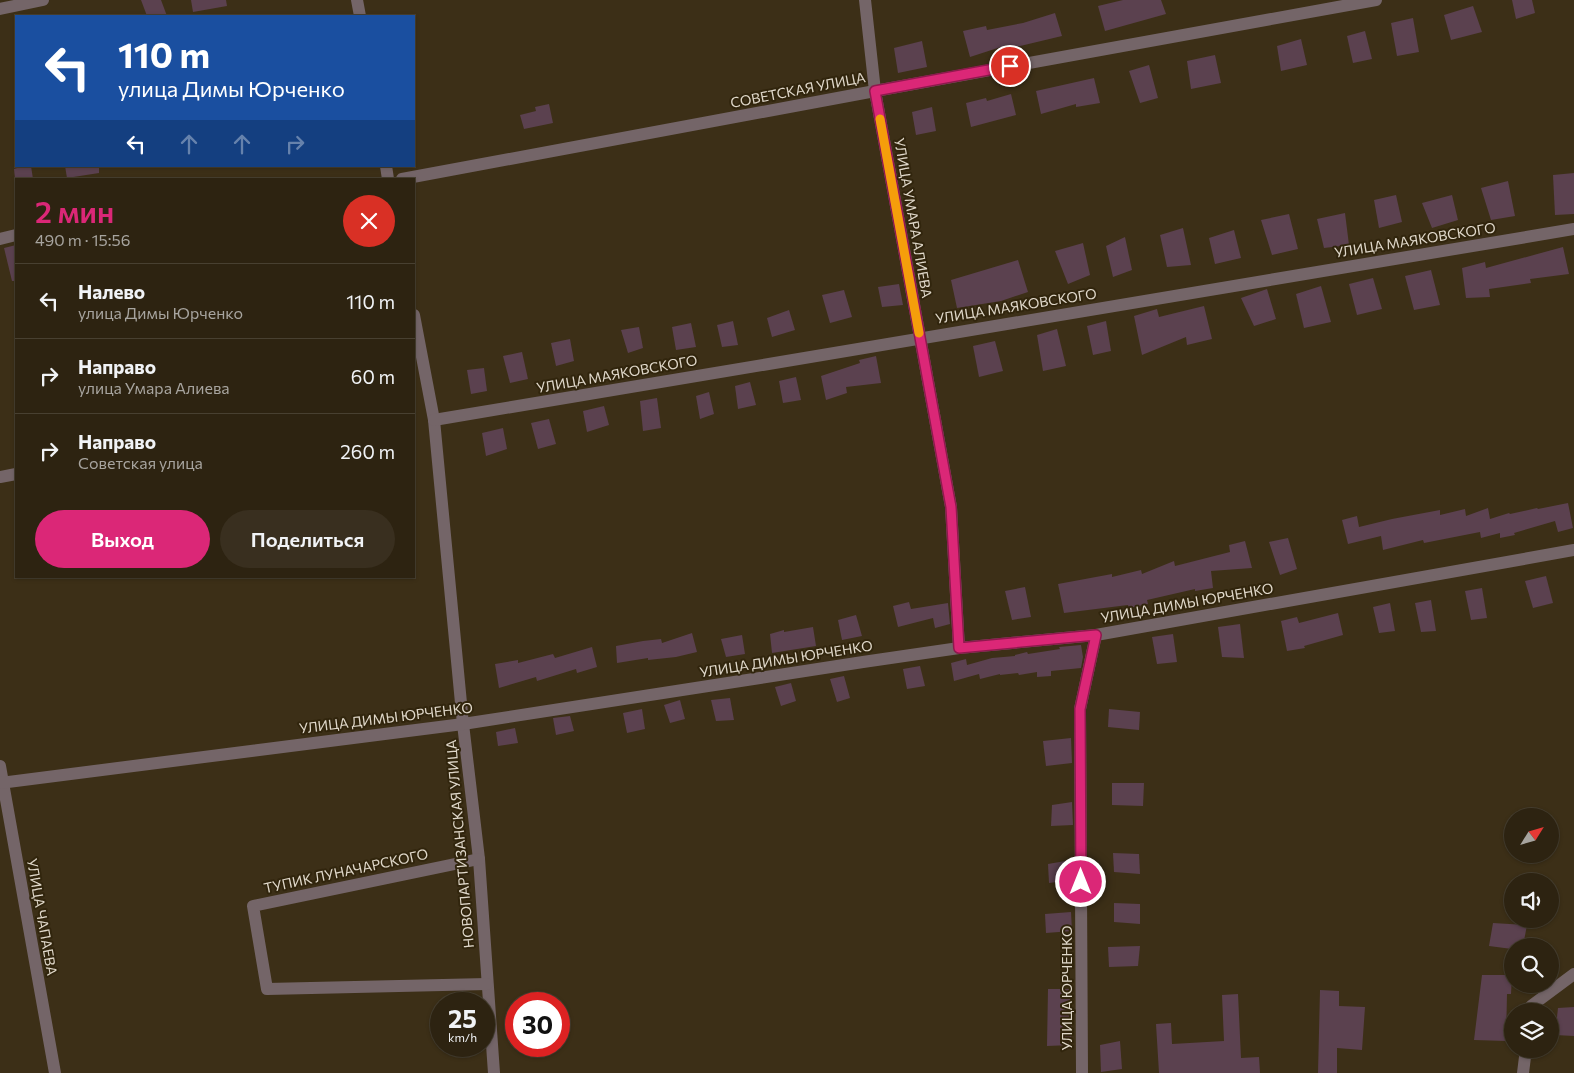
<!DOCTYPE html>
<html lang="ru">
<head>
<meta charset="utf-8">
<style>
  :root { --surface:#2d2311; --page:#392f1f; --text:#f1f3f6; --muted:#a7a49f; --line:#484031; --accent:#db2777 }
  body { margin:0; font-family:Commissioner,sans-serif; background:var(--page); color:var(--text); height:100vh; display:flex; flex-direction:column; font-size:19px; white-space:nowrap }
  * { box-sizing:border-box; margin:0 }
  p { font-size:16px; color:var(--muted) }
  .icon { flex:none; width:28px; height:28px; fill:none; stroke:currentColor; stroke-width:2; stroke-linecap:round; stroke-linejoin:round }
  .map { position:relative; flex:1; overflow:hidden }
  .drawer { position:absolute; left:15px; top:178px; width:400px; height:400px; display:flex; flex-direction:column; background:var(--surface); border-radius:0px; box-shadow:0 1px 4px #0004,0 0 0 1px var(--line) }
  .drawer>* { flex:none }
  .banner { position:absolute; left:15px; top:15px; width:400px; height:152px; border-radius:0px; box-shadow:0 1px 4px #0004,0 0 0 1px var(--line); background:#1a4fa0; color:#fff; overflow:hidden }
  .needle { width:32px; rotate:53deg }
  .fabs { position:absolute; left:1504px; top:808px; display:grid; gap:10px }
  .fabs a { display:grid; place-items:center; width:55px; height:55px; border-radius:50%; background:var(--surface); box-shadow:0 1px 4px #0004,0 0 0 1px var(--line); font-size:25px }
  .speed { position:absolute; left:430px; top:992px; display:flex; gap:10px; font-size:25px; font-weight:700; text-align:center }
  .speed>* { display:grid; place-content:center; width:65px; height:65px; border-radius:50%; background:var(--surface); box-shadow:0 1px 4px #0004,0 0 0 1px var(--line); line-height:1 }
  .speed small { font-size:12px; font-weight:400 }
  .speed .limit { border:8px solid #d22; background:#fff; color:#111 }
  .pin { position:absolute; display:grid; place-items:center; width:42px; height:42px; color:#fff; margin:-21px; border:2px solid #fff; border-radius:50%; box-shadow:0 1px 5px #0007 }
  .me { position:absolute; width:55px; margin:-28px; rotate:0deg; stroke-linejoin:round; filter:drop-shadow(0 0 4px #0008) }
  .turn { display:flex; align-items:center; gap:18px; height:105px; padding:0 20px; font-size:22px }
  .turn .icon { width:65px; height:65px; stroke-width:2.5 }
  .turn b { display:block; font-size:35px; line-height:42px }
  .lanes { display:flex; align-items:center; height:48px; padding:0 20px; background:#0003; justify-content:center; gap:25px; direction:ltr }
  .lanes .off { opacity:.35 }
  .round { display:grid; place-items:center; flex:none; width:52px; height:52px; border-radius:26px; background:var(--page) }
  .summary { display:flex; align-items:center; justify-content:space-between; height:85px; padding:0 20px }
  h1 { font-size:30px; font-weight:600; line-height:38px; color:var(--accent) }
  .button { display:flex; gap:10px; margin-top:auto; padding:10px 20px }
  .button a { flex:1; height:58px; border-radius:30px; background:var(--accent); color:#fff; font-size:20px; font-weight:600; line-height:58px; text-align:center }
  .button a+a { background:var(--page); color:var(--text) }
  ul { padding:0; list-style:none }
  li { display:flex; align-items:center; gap:15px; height:75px; padding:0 20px; border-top:1px solid var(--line) }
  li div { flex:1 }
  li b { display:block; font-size:19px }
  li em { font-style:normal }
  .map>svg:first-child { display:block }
  .building { fill:#5b414f }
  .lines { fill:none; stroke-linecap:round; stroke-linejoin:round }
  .street { stroke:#746568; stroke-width:12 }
  .route-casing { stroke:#8e194d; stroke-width:12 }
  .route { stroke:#db2777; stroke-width:9 }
  .slow { stroke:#f59e0b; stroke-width:9 }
  .labels { text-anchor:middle; stroke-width:4; stroke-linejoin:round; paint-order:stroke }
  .street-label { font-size:14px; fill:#e0d8ca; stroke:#31250d }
</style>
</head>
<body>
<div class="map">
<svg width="1574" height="1073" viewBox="0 0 1574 1073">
  <rect width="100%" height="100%" fill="#3c2f17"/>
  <g class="building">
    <polygon points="141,0 161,0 167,16 147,16"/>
    <polygon points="191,0 226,0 227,6 193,12"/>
    <polygon points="1123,0 1161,0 1166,14 1105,31 1098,6"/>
    <polygon points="1512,0 1532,0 1535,13 1516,19"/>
    <polygon points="1473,6 1482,32 1451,40 1444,15"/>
    <polygon points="1055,13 1062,36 1008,49 1007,45 970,57 963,31 986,26 987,30 1023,23"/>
    <polygon points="1413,18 1419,52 1397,56 1391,23"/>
    <polygon points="1365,31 1372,59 1353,63 1347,36"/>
    <polygon points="1301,39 1307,65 1281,71 1277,46"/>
    <polygon points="922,41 927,67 898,73 894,48"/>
    <polygon points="1215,55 1221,83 1191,89 1187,61"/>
    <polygon points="1149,65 1158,98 1140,103 1129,71"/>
    <polygon points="1094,78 1100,103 1076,107 1076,104 1041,114 1036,91"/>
    <polygon points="1011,94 1016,115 971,127 966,103 986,98 987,101"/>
    <polygon points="549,104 553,123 524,129 520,115 536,111 535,107"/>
    <polygon points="932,107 936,131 916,135 912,112"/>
    <polygon points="24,166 31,166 33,179 15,179 14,169"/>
    <polygon points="65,166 99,166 99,173 67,178"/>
    <polygon points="1574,173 1574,214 1555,215 1553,175"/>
    <polygon points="1508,181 1515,216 1491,220 1481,188"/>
    <polygon points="1396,195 1402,222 1379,228 1374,200"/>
    <polygon points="1452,195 1458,220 1432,228 1422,203"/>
    <polygon points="1345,213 1349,245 1324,248 1317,219"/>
    <polygon points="1289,214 1298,249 1272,255 1261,220"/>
    <polygon points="1183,228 1191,265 1167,267 1160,235"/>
    <polygon points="1234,230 1241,258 1215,264 1209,238"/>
    <polygon points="1125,237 1132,270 1113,277 1106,246"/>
    <polygon points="1083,243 1090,275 1068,284 1055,251"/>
    <polygon points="16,245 16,281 12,281 4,248"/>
    <polygon points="1563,247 1569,274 1530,279 1531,283 1489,289 1490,297 1466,298 1462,268 1485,262 1486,268"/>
    <polygon points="1018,260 1028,292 1001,301 957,308 951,280"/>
    <polygon points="1431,270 1440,305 1414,310 1405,276"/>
    <polygon points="1373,278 1382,309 1357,315 1349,284"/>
    <polygon points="899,284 903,305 882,307 878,287"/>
    <polygon points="1321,286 1331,322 1304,328 1296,294"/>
    <polygon points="1267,289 1276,319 1254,326 1241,298"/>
    <polygon points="844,290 852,317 830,323 822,295"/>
    <polygon points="1204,306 1212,339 1187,345 1186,337 1142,355 1134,316 1157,309 1159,317"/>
    <polygon points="789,310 795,330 772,337 767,318"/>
    <polygon points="733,321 738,345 722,347 717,325"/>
    <polygon points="1106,321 1111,351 1093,355 1087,326"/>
    <polygon points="691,323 696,347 676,350 672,327"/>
    <polygon points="639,327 643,348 628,353 621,330"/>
    <polygon points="1057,329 1066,366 1043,371 1037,335"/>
    <polygon points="570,339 574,361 556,366 551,343"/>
    <polygon points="995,341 1003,371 979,377 973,346"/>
    <polygon points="522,352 528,379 510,383 503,356"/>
    <polygon points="876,356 881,383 846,387 847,393 826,400 821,376 860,363 859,360"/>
    <polygon points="484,368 487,391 471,394 467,370"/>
    <polygon points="796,377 801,400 783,403 779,381"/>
    <polygon points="750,382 756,405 738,409 735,386"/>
    <polygon points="709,392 714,414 700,419 696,396"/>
    <polygon points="657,398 661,428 643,431 640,401"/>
    <polygon points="604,406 609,425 587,432 583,411"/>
    <polygon points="549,419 556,444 538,449 531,423"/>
    <polygon points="503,428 507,449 486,456 482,433"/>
    <polygon points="1568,503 1573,528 1558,532 1555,521 1514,533 1515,535 1500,538 1500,533 1481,538 1480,532 1424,543 1423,540 1383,550 1381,536 1348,544 1342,520 1357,516 1359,527 1392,519 1440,510 1440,515 1465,509 1466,516 1488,508 1490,519 1509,513 1510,514 1537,508 1538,509"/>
    <polygon points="1288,538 1297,569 1280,575 1269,542"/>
    <polygon points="1245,541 1252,568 1211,571 1213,588 1195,591 1195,589 1147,600 1148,604 1129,608 1128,605 1064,613 1058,584 1112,574 1112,577 1141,570 1142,574 1174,561 1175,566 1230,552 1229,545"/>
    <polygon points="1546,576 1553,603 1533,608 1525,581"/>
    <polygon points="1025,587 1031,617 1012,620 1005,591"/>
    <polygon points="1482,588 1487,618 1471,620 1465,591"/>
    <polygon points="1431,600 1436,631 1421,632 1415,603"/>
    <polygon points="909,602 911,609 948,603 950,624 935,628 933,618 898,627 893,606"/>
    <polygon points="1390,603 1395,631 1379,633 1373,607"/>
    <polygon points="1338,613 1343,635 1304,646 1305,648 1287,651 1281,621 1297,617 1299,623"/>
    <polygon points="856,615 862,636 842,640 838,620"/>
    <polygon points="1240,624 1244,658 1222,657 1218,627"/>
    <polygon points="813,627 816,646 772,653 770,634 784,630 784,632"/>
    <polygon points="692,633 697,652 676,657 648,660 648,658 617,663 616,646 643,641 661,639 662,643"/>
    <polygon points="1173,634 1177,662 1157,664 1152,637"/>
    <polygon points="742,635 745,654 726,657 721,639"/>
    <polygon points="1081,645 1083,657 1081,668 1051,671 1051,676 1037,677 1037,672 1019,675 1018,673 1000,675 1000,674 980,679 979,674 954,681 951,663 966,659 967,665 992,658 1015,656 1015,655 1027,652 1028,654 1060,649 1059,647"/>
    <polygon points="592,647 597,667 577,673 576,669 537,681 536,677 499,688 495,664 518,660 518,663 553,654 555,658"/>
    <polygon points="920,666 925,686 907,689 903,669"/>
    <polygon points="844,676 850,698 837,702 830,679"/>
    <polygon points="791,683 796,701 781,706 775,687"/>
    <polygon points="730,698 734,720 716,721 711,700"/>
    <polygon points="680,700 685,719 670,723 664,705"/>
    <polygon points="642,709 645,729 627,733 623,713"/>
    <polygon points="1109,709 1140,712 1139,730 1108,727"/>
    <polygon points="570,716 574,731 556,735 553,718"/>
    <polygon points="515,728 518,743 498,746 496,732"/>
    <polygon points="1071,738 1072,763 1046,766 1043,741"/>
    <polygon points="1112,783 1144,783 1143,806 1112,805"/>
    <polygon points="1072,802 1073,825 1051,826 1052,805"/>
    <polygon points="1113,853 1139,854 1140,874 1114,872"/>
    <polygon points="1071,860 1073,880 1049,883 1048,864"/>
    <polygon points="1114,903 1140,904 1140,924 1114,922"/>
    <polygon points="1071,912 1072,931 1046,933 1045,914"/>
    <polygon points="1493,923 1527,925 1523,946 1512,946 1512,949 1489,946"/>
    <polygon points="1140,946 1138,966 1109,967 1108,947"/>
    <polygon points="1482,975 1512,975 1511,994 1507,994 1506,1041 1474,1040"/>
    <polygon points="1048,989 1070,989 1070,1021 1072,1021 1071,1045 1047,1046"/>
    <polygon points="1320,990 1339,991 1339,1006 1365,1007 1362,1050 1337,1048 1337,1073 1318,1073"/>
    <polygon points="1238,994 1241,1058 1259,1057 1260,1073 1159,1073 1156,1024 1171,1023 1172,1044 1224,1041 1222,995"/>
    <polygon points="1574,1007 1574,1036 1555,1035 1558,1008"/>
    <polygon points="1120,1041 1122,1069 1101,1072 1100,1045"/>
  </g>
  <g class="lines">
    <g class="street">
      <polyline points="357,0 360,16"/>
      <polyline points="865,0 875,91 951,507 959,648"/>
      <polyline points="0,9 43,0"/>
      <polyline points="386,166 388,179"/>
      <polyline points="402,179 875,91 1376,0"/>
      <polyline points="0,239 16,235"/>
      <polyline points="414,315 434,420 463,724 479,859 494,1073"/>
      <polyline points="434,420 1574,229"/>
      <polyline points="0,477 16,474"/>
      <polyline points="0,766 55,1073"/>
      <polyline points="0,783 463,724 863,662 959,648 1096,635 1574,550"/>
      <polyline points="479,859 253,906 267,989 487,984"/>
      <polyline points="1531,1011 1531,1006 1574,974"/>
      <polyline points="1082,1073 1080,709 1096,635"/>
      <polyline points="1523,1073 1526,1049"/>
    </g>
  </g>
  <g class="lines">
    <defs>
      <polyline id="route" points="1010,66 875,91 951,507 959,648 1096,635 1080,709 1081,882"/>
    </defs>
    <use href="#route" class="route-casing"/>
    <use href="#route" class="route"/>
    <polyline class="slow" points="880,119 919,333"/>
  </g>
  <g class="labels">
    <g class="street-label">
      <text transform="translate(798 90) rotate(-11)" y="5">СОВЕТСКАЯ УЛИЦА</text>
      <text transform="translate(913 218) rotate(80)" y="5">УЛИЦА УМАРА АЛИЕВА</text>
      <text transform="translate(1415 240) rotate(-9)" y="5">УЛИЦА МАЯКОВСКОГО</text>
      <text transform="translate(1016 306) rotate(-9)" y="5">УЛИЦА МАЯКОВСКОГО</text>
      <text transform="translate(617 374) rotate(-10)" y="5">УЛИЦА МАЯКОВСКОГО</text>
      <text transform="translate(1187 603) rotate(-10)" y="5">УЛИЦА ДИМЫ ЮРЧЕНКО</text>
      <text transform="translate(786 659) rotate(-9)" y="5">УЛИЦА ДИМЫ ЮРЧЕНКО</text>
      <text transform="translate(386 718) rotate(-7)" y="5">УЛИЦА ДИМЫ ЮРЧЕНКО</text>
      <text transform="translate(460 844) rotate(-95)" y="5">НОВОПАРТИЗАНСКАЯ УЛИЦА</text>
      <text transform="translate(346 871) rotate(-12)" y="5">ТУПИК ЛУНАЧАРСКОГО</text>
      <text transform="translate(42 917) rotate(80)" y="5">УЛИЦА ЧАПАЕВА</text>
      <text transform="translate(1067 988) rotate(-90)" y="5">УЛИЦА ЮРЧЕНКО</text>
    </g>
  </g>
</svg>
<div class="fabs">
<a><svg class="needle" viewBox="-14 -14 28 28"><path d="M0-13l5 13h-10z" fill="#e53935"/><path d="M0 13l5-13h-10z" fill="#a7a49f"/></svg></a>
<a><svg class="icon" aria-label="sound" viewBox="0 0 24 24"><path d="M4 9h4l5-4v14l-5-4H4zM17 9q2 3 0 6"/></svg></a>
<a><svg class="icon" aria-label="search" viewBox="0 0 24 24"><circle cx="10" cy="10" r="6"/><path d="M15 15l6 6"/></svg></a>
<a><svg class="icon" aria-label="layers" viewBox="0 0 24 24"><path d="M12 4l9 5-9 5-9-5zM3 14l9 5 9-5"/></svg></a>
</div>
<div class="speed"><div>25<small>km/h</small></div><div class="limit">30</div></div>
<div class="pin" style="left:1010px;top:66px;background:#d93025"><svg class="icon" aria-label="arrive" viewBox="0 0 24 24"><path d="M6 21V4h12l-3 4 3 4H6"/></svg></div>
<svg class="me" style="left:1081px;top:882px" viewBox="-20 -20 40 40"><circle r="17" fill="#db2777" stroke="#fff" stroke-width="3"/><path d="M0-11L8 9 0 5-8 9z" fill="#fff"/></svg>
<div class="banner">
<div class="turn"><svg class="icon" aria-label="left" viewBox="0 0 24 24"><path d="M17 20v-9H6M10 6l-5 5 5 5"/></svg><div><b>110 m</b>улица Димы Юрченко</div></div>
<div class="lanes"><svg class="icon" aria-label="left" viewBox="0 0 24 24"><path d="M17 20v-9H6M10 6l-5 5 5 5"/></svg><svg class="icon off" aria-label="ahead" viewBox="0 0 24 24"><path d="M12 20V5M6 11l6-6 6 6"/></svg><svg class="icon off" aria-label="ahead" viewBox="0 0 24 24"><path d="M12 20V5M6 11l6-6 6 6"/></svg><svg class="icon off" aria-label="right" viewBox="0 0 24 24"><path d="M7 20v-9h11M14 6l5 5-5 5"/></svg></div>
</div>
<section class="drawer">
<div class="summary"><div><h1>2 мин</h1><p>490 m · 15:56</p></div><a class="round" style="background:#d93025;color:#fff"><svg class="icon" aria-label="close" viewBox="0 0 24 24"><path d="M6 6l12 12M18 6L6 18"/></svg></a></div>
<ul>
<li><svg class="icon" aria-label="left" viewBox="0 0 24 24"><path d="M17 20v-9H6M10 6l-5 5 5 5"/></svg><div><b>Налево</b><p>улица Димы Юрченко</p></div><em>110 m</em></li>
<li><svg class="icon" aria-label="right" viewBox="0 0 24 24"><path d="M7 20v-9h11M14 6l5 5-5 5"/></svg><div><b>Направо</b><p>улица Умара Алиева</p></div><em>60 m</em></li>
<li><svg class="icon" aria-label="right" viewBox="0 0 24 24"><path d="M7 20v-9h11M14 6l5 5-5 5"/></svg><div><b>Направо</b><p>Советская улица</p></div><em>260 m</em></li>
</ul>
<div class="button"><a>Выход</a><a>Поделиться</a></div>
</section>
</div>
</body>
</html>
